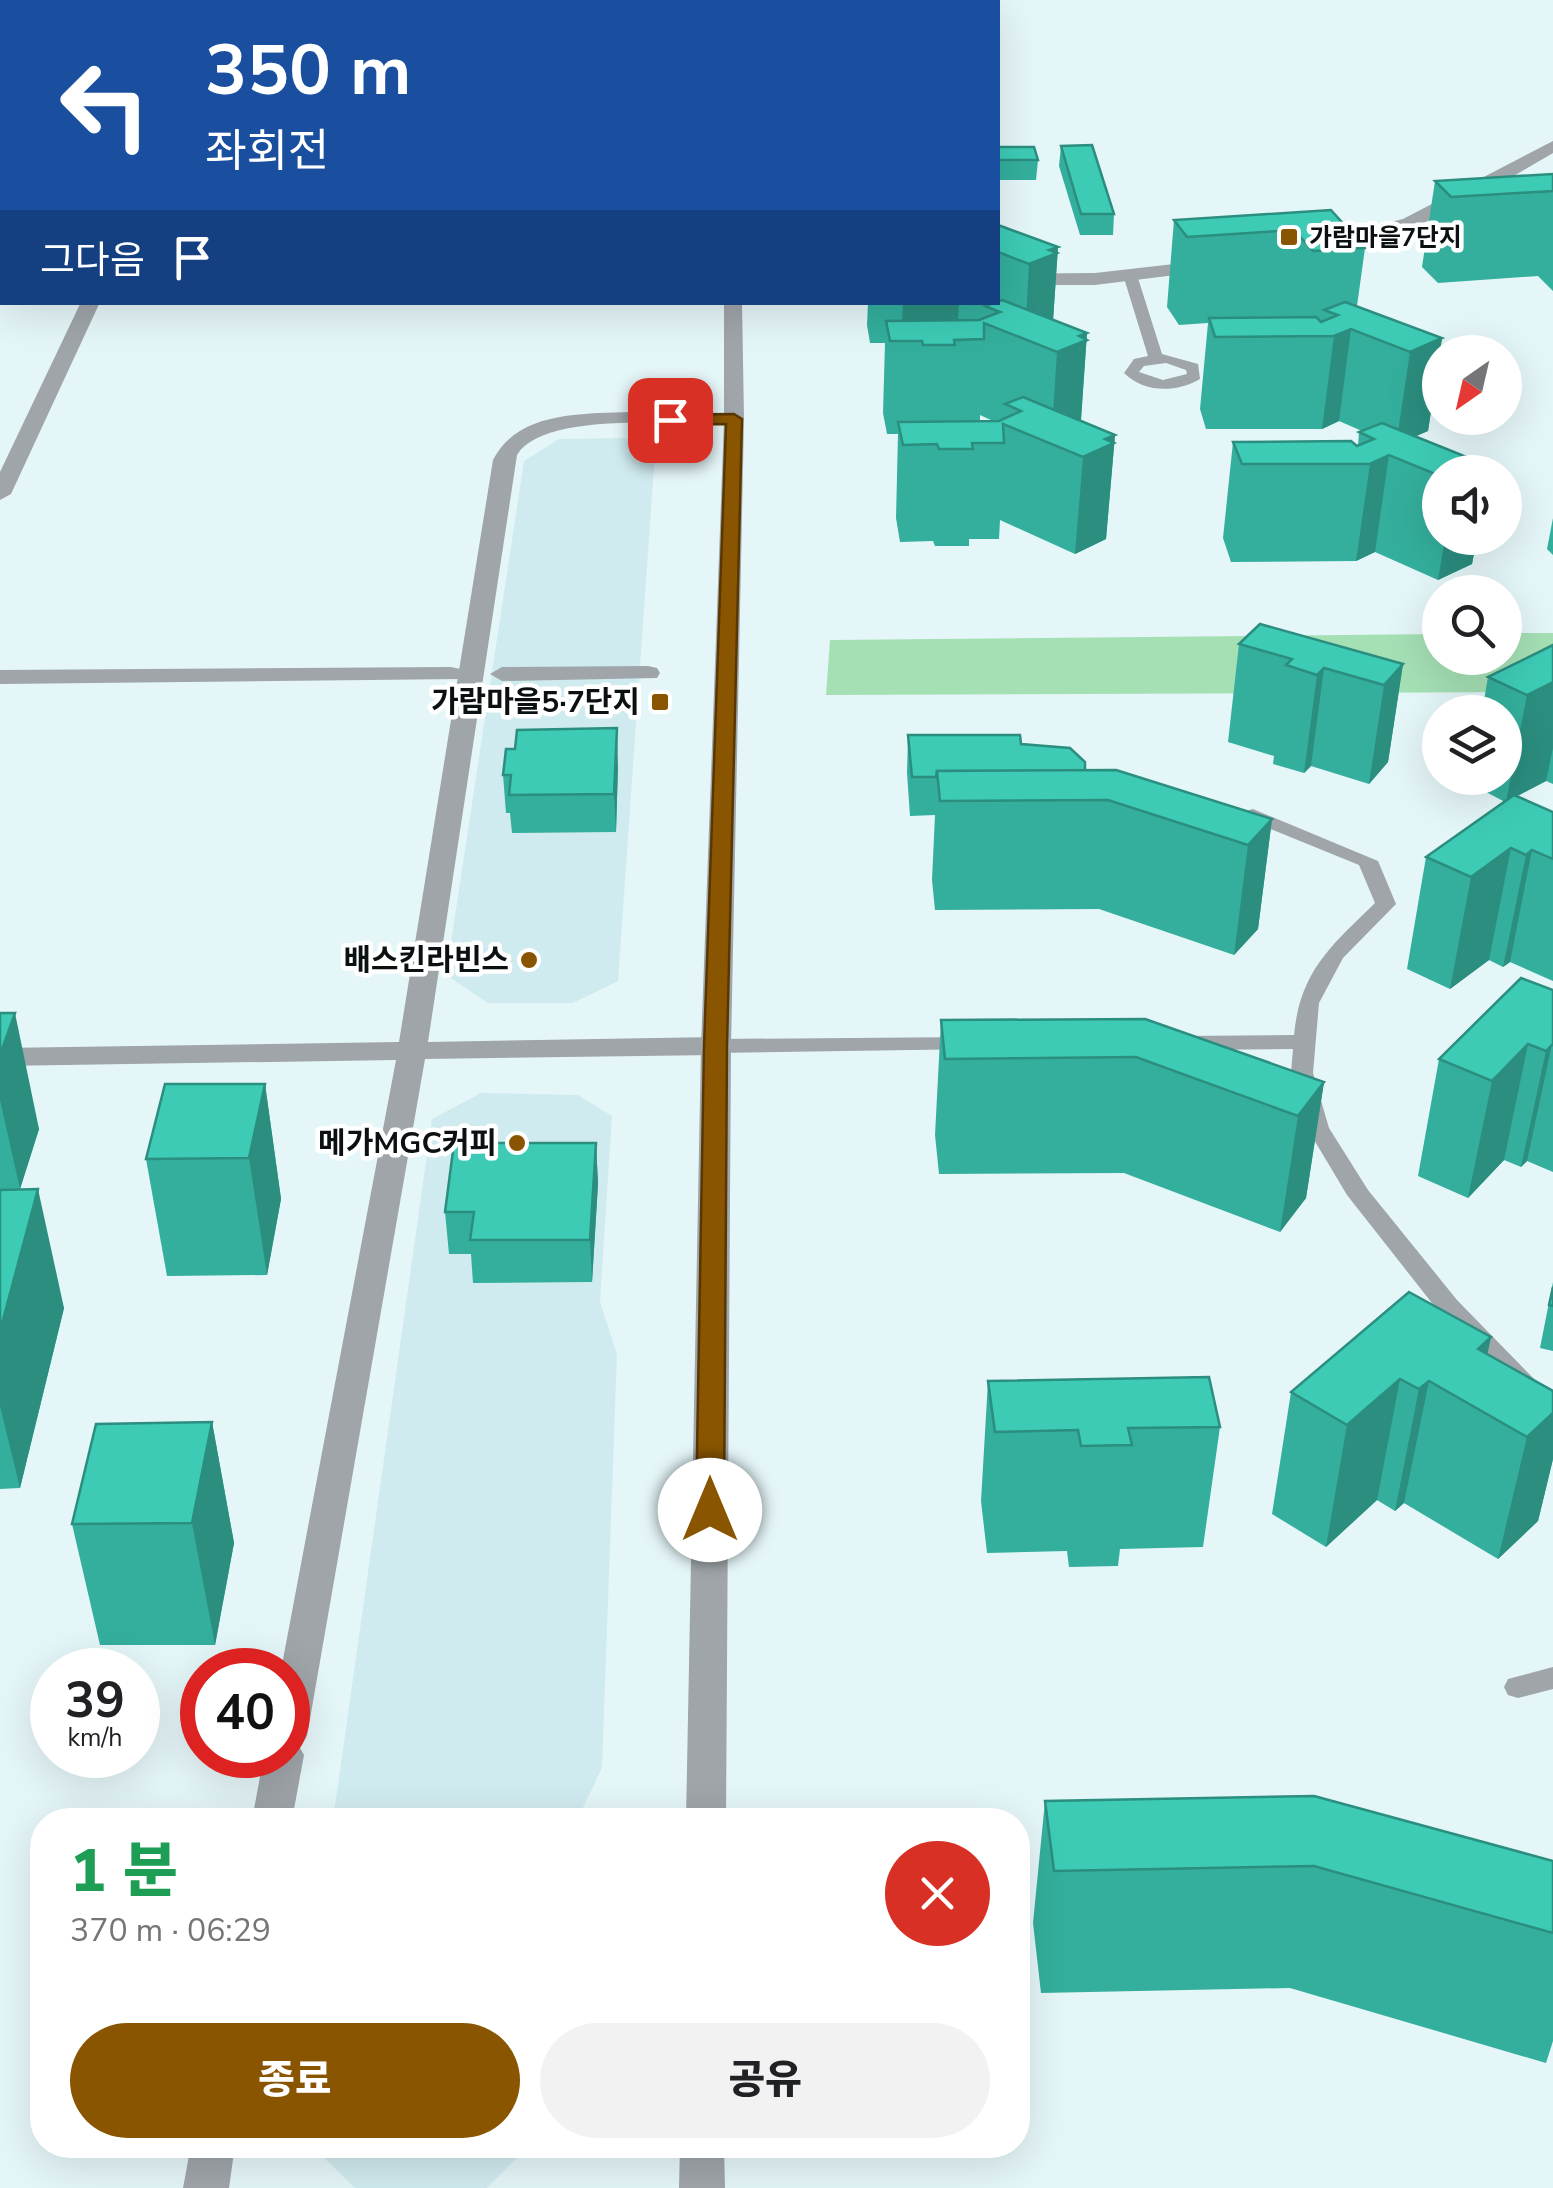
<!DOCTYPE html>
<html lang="ko">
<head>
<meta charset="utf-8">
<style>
  :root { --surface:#fff; --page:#f2f2f2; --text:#202124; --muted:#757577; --accent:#895500 }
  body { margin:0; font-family:"Nunito Sans","Noto Sans KR",sans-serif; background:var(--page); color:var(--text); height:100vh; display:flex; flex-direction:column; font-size:38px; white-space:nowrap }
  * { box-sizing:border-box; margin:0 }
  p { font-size:32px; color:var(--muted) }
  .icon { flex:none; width:55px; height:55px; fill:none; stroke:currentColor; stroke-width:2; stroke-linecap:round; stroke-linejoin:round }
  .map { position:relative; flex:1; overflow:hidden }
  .side { position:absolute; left:30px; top:1808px; width:1000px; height:350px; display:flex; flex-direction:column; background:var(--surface); border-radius:40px; box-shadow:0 10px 40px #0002 }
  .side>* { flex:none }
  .top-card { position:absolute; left:0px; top:0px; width:1000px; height:305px; box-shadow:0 10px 40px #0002; background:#1a4fa0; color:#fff; overflow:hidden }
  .needle { width:65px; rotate:214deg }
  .fabs { position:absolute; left:1422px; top:335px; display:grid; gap:20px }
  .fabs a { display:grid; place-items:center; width:100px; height:100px; border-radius:50%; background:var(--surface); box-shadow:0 10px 40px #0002; font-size:50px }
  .speed { position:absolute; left:30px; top:1648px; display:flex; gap:20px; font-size:50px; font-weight:700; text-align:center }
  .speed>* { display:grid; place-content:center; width:130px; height:130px; border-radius:50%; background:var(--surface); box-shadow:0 10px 40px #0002; line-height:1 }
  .speed small { font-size:25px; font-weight:400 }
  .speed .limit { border:15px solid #d22; background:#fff; color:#111 }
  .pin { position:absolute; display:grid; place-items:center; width:85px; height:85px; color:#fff; margin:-42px; border-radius:20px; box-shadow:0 5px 15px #0006 }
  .me { position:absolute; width:110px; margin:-55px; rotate:0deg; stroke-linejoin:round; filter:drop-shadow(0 0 8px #0008) }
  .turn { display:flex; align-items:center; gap:35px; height:210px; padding:0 40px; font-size:45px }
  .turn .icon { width:130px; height:130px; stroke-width:2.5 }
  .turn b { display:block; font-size:70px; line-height:85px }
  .then { display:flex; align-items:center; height:95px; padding:0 40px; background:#0003; gap:20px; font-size:38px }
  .round { display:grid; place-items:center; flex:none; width:105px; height:105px; border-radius:52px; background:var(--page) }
  .summary { display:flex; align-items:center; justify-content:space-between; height:170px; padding:0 40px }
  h1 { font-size:60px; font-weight:800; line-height:75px; color:#1e9e55 }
  .action { display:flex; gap:20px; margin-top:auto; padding:20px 40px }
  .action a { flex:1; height:115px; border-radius:60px; background:var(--accent); color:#fff; font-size:40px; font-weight:800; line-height:115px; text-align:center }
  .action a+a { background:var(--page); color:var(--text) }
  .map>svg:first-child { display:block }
  .built { fill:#d0ebef }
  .green { fill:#a5e0b5 }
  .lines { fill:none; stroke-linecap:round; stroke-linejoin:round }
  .stream { fill:#8a97af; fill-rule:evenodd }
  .service { fill:#9fa5a9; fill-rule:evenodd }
  .pedestrian { fill:#9fa5a9; fill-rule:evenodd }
  .minor { fill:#9fa5a9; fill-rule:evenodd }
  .tertiary { fill:#9fa5a9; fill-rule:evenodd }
  .wall { fill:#34af9d; fill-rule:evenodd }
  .shaded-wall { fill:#2b8e7f }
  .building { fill:#3dcbb6; stroke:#2b8e7f; stroke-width:2.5 }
  .route { fill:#895500; stroke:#593700; stroke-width:2.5 }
  .poi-dot { fill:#895500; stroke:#fff; stroke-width:4 }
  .labels { text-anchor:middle; stroke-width:9; stroke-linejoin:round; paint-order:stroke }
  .far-poi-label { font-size:25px; font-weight:bold; fill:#0b1112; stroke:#fff; text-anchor:start }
  .poi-label { font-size:30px; font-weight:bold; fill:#0b1112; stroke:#fff; text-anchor:end }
</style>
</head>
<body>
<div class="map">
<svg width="1553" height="2188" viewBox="0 0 1553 2188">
  <rect width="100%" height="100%" fill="#e5f6f9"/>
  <g class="built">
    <polygon points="625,438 655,453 618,981 573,1003 488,1003 446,975 524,461 559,439"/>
    <polygon points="481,1093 578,1095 612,1116 600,1302 617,1354 602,1768 577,1820 333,1820 432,1119"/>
    <polygon points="311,2145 530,2145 487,2188 355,2188"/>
  </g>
  <polygon class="green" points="1505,633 1553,633 1553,692 826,695 830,640 1440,634 1440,658 1505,658"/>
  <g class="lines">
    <rect class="stream" x="0" y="228" width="2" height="4"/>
    <g class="service">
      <path d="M1130 271 1137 275 1162 354 1198 364 1200 379C1176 393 1144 393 1124 373L1134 359 1148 356 1123 275ZM1166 363 1186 370 1187 374 1163 380 1139 372 1144 366Z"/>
      <path d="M1253 809 1378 861 1396 904 1343 958 1319 1003 1313 1073 1329 1128 1368 1190 1457 1300 1538 1383 1553 1409V1442L1544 1440 1519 1395 1439 1312 1347 1195 1307 1128 1291 1073 1293 1049 1183 1050 1172 1043 1183 1036 1294 1035C1300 971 1331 946 1375 903L1359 865 1246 819 1243 815 1246 811Z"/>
      <polygon points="971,1037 979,1039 982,1044 979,1049 716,1053 705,1046 716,1039"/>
      <polygon points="1553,1667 1553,1689 1518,1698 1508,1695 1504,1687 1508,1679"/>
    </g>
    <g class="pedestrian">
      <polygon points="648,666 657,668 660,673 657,678 502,681 490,674 502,667"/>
      <polygon points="451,667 460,669 463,674 460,679 0,684 0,670"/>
    </g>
    <g class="minor">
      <polygon points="506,0 523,0 524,2 507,2"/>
      <polygon points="1553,141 1553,153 1476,198 1415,227 1318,250 1309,245 1312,241 1403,219"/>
      <polygon points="1209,260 1216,262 1216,270 1095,285 998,285 998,274 1095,273"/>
      <polygon points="81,302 100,302 11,494 0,500 0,472"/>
      <path d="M630 412 734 413 744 419 734 425C686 425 544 410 517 455L428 1042 716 1037 726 1040 731 1046 726 1052 716 1055 425 1059 307 1736 300 1748 304 1755 292 1820H252L264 1755H288V1670H281L396 1060 0 1066V1048L399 1042 493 460C518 411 582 414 630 412Z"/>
      <polygon points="191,2145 235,2145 229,2188 183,2188"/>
    </g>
    <g class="tertiary">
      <rect x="0" y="291" width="2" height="12"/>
      <polygon points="724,302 742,302 744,419 731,1046 726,1820 686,1820 701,1046 724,419"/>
      <polygon points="680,2145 724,2145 725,2188 679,2188"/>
    </g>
  </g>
  <g class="wall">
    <polygon points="1061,146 1114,214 1113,235 1080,235 1059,166"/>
    <polygon points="998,147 1038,160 1036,180 998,180"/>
    <polygon points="1553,174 1553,291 1538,276 1438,283 1422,267 1435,181"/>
    <polygon points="1331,210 1365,248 1357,306 1442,338 1428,431 1415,436 1489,466 1488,472 1440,472 1440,538 1477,538 1472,564 1438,580 1375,552 1356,561 1231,562 1223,538 1233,442 1358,446 1359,432 1362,431 1339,421 1322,429 1206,429 1200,409 1208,323 1179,325 1167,307 1174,220"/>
    <path d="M998 225 1058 247 1053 320 1087 333 1081 421 1115 435 1106 539 1075 554 1000 520 999 539H969V546H935L933 541 900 542 896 518 898 434H887L883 413 885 343H870L867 325 868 302H998ZM980 415 993 421H980Z"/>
    <polygon points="1553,518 1553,555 1547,549"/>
    <polygon points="1239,644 1403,664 1388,762 1369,784 1311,766 1304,773 1273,764 1274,756 1228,742"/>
    <polygon points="1553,645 1553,784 1546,781 1517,796 1553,812 1553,981 1510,962 1503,967 1489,960 1450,989 1407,969 1426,857 1505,802 1469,783 1470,778 1505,778 1505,712 1482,712 1488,677"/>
    <polygon points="908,735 1021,744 1085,771 1272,819 1258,929 1234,955 1099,909 935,910 932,880 935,815 910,816 907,773"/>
    <polygon points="618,766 616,832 512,833 510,813 506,813 503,775"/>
    <polygon points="1553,990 1553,1172 1527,1161 1521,1167 1504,1160 1468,1198 1418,1176 1439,1059"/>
    <polygon points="0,1013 39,1129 20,1189 0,1189"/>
    <polygon points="941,1020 1324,1082 1306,1198 1280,1232 1124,1173 939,1174 935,1135"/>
    <polygon points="265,1084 281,1199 267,1275 167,1276 146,1159"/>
    <polygon points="596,1143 598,1184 592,1282 473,1283 471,1254 449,1254 445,1212"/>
    <polygon points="0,1190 64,1308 20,1488 0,1489"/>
    <polygon points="1553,1282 1553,1351 1540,1348"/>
    <polygon points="1491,1337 1487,1355 1553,1391 1553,1459 1538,1521 1498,1559 1404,1503 1395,1511 1377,1500 1326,1547 1272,1514 1291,1392"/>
    <polygon points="988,1381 1220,1427 1203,1547 1120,1549 1118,1566 1069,1567 1067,1551 987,1553 981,1501"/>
    <polygon points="212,1422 234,1543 215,1645 100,1645 72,1524"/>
    <polygon points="1045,1801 1553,1861 1553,2041 1546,2063 1290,1988 1041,1993 1033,1923"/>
  </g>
  <g class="shaded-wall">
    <polygon points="1058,247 1052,336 1025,339 1029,264 1049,250"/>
    <polygon points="903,302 959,302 957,340 901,341"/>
    <polygon points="1351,329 1339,421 1322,429 1334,336"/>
    <polygon points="1087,333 1080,432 1051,445 1057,352 1079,336"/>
    <polygon points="1442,338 1428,431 1396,445 1410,352"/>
    <polygon points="1115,435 1106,539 1075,554 1083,457 1105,439"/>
    <polygon points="1389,455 1375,552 1356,561 1370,464"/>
    <polygon points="1445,538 1477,538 1472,564 1438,580"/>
    <polygon points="1403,664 1388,762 1369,784 1384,685"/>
    <polygon points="1324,668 1311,766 1304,773 1317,675"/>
    <polygon points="1553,682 1553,748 1546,781 1506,802 1527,695"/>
    <polygon points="617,728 618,766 616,832 614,794"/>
    <polygon points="1272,819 1258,929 1234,955 1248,845"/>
    <polygon points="1511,848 1489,960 1450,989 1471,877"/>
    <polygon points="1532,850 1510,962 1503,967 1526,855"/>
    <polygon points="15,1013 39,1129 20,1189 0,1100 0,1055"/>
    <polygon points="1528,1044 1504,1160 1468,1198 1492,1081"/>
    <polygon points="1552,1044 1527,1161 1521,1167 1546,1051"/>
    <polygon points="1324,1082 1306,1198 1280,1232 1298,1116"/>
    <polygon points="265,1084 281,1199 267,1275 249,1158"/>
    <polygon points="596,1143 598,1184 592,1282 590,1240"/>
    <polygon points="38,1189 64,1308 20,1488 0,1406 0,1331"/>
    <polygon points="1491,1337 1476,1408 1478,1349"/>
    <polygon points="1400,1379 1377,1500 1326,1547 1347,1425"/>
    <polygon points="1429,1381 1404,1503 1395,1511 1419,1389"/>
    <polygon points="1553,1413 1553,1459 1538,1521 1498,1559 1527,1437"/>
    <polygon points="212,1422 234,1543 215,1645 192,1523"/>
  </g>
  <g class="building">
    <polygon points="1092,145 1114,214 1081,214 1061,146"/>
    <polygon points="998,147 1034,147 1038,160 998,160"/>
    <polygon points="1553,174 1553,191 1451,197 1435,181"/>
    <polygon points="1331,210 1365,248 1313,251 1294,230 1187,237 1174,220"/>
    <polygon points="998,225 1058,247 1049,250 1057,253 1029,264 998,252"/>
    <polygon points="1002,300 1087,333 1079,336 1087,340 1057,352 984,323 984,339 954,340 955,345 923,345 922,341 890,341 886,321 979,320 1000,312 985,306"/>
    <polygon points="1345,302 1442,338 1410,352 1351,329 1334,336 1215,337 1209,318 1316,317 1321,322 1338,315 1324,310"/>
    <polygon points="1023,397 1115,435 1105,439 1114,443 1083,457 1003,424 1004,443 972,443 973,449 939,449 937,444 903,445 898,422 999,421 1021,411 1005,404"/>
    <polygon points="1382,423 1489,466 1475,472 1440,472 1440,476 1389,455 1370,464 1242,464 1233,442 1351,441 1357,446 1374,439 1359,432"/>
    <polygon points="1260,624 1403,664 1384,685 1324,668 1317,675 1286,665 1292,659 1239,644"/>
    <polygon points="1553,645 1553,682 1527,695 1488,677"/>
    <polygon points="617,728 614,794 509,795 511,775 503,775 506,749 515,749 517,730"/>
    <polygon points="908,735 1020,735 1021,744 1070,748 1085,762 1085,771 937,771 936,777 912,777"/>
    <polygon points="1116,770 1272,819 1248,845 1108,800 940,801 937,771"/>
    <polygon points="1514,795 1553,812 1553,859 1532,850 1526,855 1511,848 1471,877 1426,857"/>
    <polygon points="1521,978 1553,990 1553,1044 1546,1051 1528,1044 1492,1081 1439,1059"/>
    <polygon points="0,1013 15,1013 0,1055"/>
    <polygon points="1145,1019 1324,1082 1298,1116 1136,1057 945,1059 941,1020"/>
    <polygon points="165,1084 265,1084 249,1158 146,1159"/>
    <polygon points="454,1143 596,1143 590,1240 470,1240 474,1212 445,1212"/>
    <polygon points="38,1189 0,1331 0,1190"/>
    <polygon points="1553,1287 1553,1306 1549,1305"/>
    <polygon points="1409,1292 1491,1337 1478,1349 1553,1391 1553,1413 1527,1437 1429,1381 1419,1389 1400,1379 1347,1425 1291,1392"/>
    <polygon points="1209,1377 1220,1427 1128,1428 1132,1445 1081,1446 1078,1430 995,1432 988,1381"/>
    <polygon points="212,1422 192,1523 72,1524 96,1424"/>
    <polygon points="1314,1796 1553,1861 1553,1933 1314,1866 1054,1871 1045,1801"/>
  </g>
  <polygon class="route" points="734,414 742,419 727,1046 724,1510 720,1517 700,1517 696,1510 704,1046 726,424 670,425 662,420 670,415"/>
  <g class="poi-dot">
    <rect x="1279" y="227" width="20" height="20" rx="5"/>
    <rect x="650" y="692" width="20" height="20" rx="5"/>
    <circle cx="529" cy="960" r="10"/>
    <circle cx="517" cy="1143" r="10"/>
  </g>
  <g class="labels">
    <g class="far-poi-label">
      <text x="1309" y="246">가람마을7단지</text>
    </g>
    <g class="poi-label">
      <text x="640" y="712">가람마을5·7단지</text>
      <text x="509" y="970">배스킨라빈스</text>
      <text x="497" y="1153">메가MGC커피</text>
    </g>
  </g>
</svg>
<div class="fabs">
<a><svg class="needle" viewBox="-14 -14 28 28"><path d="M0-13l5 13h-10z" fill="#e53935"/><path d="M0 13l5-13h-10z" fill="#757577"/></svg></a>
<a><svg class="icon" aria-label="sound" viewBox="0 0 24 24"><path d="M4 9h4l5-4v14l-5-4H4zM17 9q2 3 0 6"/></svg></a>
<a><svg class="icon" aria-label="search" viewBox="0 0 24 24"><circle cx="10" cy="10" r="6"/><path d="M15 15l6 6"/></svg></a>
<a><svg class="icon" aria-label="layers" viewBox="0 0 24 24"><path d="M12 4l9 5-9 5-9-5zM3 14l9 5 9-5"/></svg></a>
</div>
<div class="speed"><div>39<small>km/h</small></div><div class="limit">40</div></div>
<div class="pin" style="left:670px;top:420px;background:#d93025"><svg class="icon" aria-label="arrive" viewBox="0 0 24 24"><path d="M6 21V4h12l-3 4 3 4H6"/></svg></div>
<svg class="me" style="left:710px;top:1510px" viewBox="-20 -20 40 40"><circle r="19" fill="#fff"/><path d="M0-13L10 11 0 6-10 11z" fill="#895500"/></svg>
<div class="top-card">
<div class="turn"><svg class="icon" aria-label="left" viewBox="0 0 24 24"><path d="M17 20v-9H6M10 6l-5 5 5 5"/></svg><div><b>350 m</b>좌회전</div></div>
<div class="then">그다음<svg class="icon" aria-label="arrive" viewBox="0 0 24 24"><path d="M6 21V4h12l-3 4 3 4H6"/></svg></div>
</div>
<section class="side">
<div class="summary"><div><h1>1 분</h1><p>370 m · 06:29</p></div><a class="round" style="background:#d93025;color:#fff"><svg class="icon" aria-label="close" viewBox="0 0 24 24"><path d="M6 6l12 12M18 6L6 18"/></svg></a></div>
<div class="action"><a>종료</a><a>공유</a></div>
</section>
</div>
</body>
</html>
